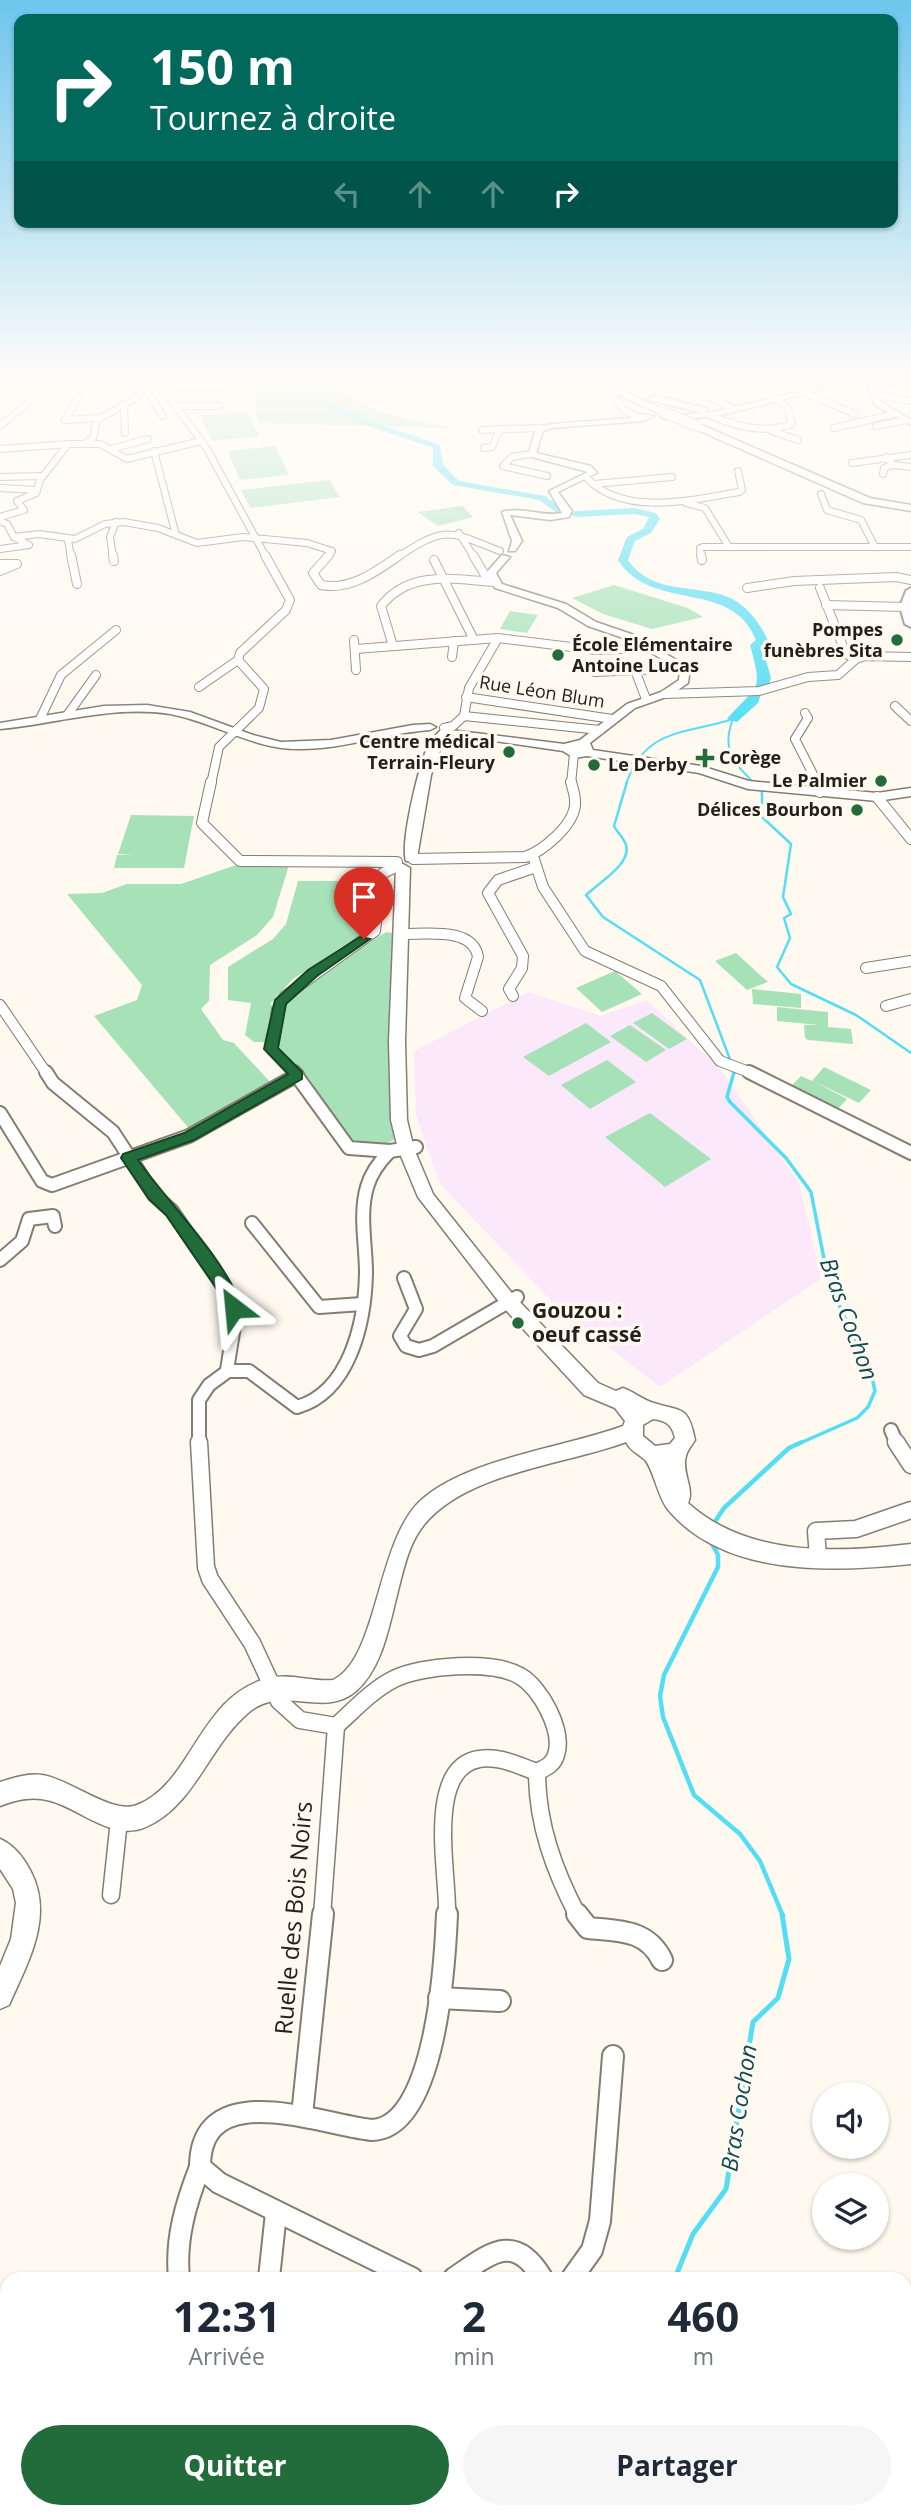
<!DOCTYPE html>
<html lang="fr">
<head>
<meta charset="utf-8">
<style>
  :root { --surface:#fff; --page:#f6f6f7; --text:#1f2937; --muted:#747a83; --accent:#216c3a }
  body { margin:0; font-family:"Open Sans",sans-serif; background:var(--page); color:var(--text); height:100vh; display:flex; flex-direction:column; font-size:26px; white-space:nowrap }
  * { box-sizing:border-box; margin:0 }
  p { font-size:23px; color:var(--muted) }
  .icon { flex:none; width:38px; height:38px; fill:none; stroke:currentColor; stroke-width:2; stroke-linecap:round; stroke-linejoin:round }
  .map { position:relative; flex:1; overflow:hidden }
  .details { position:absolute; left:0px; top:2272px; width:912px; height:247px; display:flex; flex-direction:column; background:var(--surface); border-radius:21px 21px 0 0; box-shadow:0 2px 5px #0004 }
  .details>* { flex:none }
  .hud { position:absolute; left:14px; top:14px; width:884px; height:214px; border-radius:14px; box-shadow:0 2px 5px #0004; background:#00695c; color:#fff; overflow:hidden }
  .tools { position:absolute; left:812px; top:2082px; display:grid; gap:14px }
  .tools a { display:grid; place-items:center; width:77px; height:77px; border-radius:50%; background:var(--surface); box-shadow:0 2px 5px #0004; font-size:35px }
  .pin { position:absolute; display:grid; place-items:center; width:60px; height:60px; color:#fff; margin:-72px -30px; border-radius:50% 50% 50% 0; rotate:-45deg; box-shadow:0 0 7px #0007 }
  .pin .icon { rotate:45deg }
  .me { position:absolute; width:77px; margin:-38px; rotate:331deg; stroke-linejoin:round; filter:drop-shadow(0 0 5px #0008) }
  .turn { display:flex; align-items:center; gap:24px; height:147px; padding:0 21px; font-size:32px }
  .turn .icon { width:91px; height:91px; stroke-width:2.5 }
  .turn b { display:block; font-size:49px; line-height:60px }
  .lanes { display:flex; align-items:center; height:66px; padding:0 21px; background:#0003; justify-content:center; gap:35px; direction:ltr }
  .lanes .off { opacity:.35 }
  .eta { display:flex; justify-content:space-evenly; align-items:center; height:119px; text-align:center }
  .eta b { font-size:42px; font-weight:700; line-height:49px }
  .action { display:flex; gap:14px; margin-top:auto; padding:14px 21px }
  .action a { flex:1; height:80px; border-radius:42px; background:var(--accent); color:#fff; font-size:28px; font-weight:700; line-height:80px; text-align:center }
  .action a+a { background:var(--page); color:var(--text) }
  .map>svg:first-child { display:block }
  .education { fill:#fbe9fb }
  .green { fill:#a6e1b8 }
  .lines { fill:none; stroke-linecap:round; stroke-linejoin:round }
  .stream-far4 { stroke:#54def4; stroke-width:2 }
  .stream-far3 { stroke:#54def4; stroke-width:2.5 }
  .stream-far2 { stroke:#54def4; stroke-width:3.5 }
  .stream-far1 { stroke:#54def4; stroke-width:4.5 }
  .stream { stroke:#54def4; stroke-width:5 }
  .river { fill:#54def4; fill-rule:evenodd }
  .street-far5-casing { stroke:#867d71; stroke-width:8 }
  .street-far4-casing { stroke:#867d71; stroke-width:10 }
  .street-far3-casing { stroke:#867d71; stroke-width:12 }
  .street-far2-casing { stroke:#867d71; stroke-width:16 }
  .street-far1-casing { stroke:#867d71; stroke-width:19 }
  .street-casing { stroke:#867d71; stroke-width:24 }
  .secondary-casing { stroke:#867d71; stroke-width:3 }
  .primary-casing { stroke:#867d71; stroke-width:4 }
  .highway-casing { stroke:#867d71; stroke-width:3 }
  .street-far5 { stroke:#fff; stroke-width:6 }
  .street-far4 { stroke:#fff; stroke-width:8 }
  .street-far3 { stroke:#fff; stroke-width:10 }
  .street-far2 { stroke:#fff; stroke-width:12 }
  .street-far1 { stroke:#fff; stroke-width:16 }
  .street { stroke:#fff; stroke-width:20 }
  .secondary { fill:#fff; fill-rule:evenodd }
  .primary { fill:#fff; fill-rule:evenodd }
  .highway { fill:#fff; fill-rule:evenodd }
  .highway-bridge-casing { stroke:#867d71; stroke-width:12; stroke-linecap:butt }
  .highway-bridge { stroke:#fff; stroke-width:10 }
  .route { fill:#216c3a; stroke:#154626; stroke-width:2 }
  .poi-dot { fill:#216c3a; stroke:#fff9f0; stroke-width:2.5 }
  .labels { text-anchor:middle; stroke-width:7; stroke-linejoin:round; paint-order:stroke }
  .far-poi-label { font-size:18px; font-weight:bold; fill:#231f1a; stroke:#fff9f0; text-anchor:end }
  .far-street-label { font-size:18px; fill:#231f1a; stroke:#fff9f0 }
  .poi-label { font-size:21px; font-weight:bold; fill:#231f1a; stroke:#fff9f0; text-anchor:start }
  .water-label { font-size:23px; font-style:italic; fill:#0d4a54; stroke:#fff9f0 }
  .near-street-label { font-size:24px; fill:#231f1a; stroke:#fff9f0 }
</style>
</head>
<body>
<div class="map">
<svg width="911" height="2517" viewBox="0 0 911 2517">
  <rect width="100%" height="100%" fill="#fff9f0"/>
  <polygon class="education" points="529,992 601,1016 647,1000 722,1071 800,1185 821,1279 660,1387 557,1307 440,1184 416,1115 414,1051"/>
  <g class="green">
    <path d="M258 378H335C350 413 417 420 452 428L260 423 254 410Z"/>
    <polygon points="246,411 260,436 212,441 200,415"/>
    <polygon points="275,446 289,475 240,480 228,451"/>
    <polygon points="329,480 340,497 250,508 241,490"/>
    <polygon points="463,506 473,517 438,526 418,512"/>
    <polygon points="614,585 688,608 703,617 652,629 603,614 572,598"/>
    <polygon points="510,611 538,615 527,633 500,629"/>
    <polygon points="131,815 194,816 184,868 114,868 117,855 135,854 118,854"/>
    <polygon points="289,865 273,917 257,935 210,965 209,1001 201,1009 223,1040 234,1043 272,1084 191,1131 94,1016 137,1000 142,985 67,894 102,893 127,884 181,884 233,866"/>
    <polygon points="298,881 376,881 371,928 293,979 270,1004 274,1007 269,1042 254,1042 245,1035 251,1003 228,1000 228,967 273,939 286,924"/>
    <path d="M386 932 392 933 395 1139C382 1148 359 1149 346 1139L310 1080 279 1048C280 1035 279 1016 285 1005 300 977 359 949 386 932Z"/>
    <polygon points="736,953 768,982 747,990 715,961"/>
    <polygon points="615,971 642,994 602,1012 576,988"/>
    <polygon points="752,989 801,994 801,1008 753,1004"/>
    <polygon points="777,1007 828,1012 828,1027 851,1029 853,1044 808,1040 805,1038 804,1025 819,1025 777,1021"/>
    <polygon points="652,1013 687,1039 669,1049 633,1023"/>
    <polygon points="586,1023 611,1042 549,1076 523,1057"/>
    <polygon points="630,1025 666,1050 646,1062 610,1036"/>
    <polygon points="607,1060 636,1082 590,1109 561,1085"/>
    <polygon points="824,1067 871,1090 859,1103 815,1082 847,1099 835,1112 789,1088 801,1076 812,1081"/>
    <polygon points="650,1113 711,1159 665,1187 605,1137"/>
  </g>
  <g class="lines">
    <g class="stream-far4">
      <path d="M733 719C721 750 733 762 755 784"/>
      <path d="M626 784C646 727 684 735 733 719"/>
    </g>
    <g class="stream-far3">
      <path d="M627 782 614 826C617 832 624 838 626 845 632 864 597 884 586 895L603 917 700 980 731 1062"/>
      <polyline points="753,782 762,791 762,817 791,844 783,897 791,914 784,918 790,938 777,967 791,984 856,1015 911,1053"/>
      <polyline points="734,1074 735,1069"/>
    </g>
    <polyline class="stream-far2" points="734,1072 727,1097 730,1102 786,1158 811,1192 824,1259 838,1303 871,1373 875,1391 868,1407 857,1418 798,1444"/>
    <g class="stream-far1">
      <polyline points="712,1526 724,1508 789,1448 802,1442"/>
      <polyline points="711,1542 718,1555 718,1567 664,1675 660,1696 663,1717 694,1795 740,1834 760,1861 783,1916"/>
    </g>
    <g class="stream">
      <polyline points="675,2278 693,2234 726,2189 753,2022 778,1998 789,1959 782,1914"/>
      <polyline points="537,2517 541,2511"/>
    </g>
    <g class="river">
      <path d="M294 378H302C340 417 390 426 440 445L443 465 459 481 545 496 568 513 560 515 539 500 453 485 433 466V448C383 429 330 421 294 378Z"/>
      <path d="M634 508 656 513 660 519 651 533 635 541 628 560C651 595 696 584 728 597 746 604 761 624 768 641L762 646 771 678 768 688 762 692 758 703 737 722 727 719C757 684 764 695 750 645L756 640C732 578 651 613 618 560L627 537 643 529 649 517 634 514 576 517 571 514 576 511Z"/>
    </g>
    <defs>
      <g id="street-far5">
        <polyline points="576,378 612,394 624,410 634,415"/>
        <polyline points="666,378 730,407"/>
        <polyline points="780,378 806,392"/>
        <polyline points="149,385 163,388 207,449 266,557"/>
        <polyline points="158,385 236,387"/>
        <polyline points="147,391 163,416"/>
        <polyline points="804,392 855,414"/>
        <polyline points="873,394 911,401"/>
        <polyline points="78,397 65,420 99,418"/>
        <polyline points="124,404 125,433"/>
        <polyline points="176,406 219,406"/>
        <path d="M710 415C736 427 764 434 792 424L788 408 776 399"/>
        <polyline points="0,426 34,398"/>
        <polyline points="876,426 907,420"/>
        <polyline points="834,428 894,414"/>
        <polyline points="482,430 541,428"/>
        <polyline points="772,431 798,440"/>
        <polyline points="87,442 93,438 97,420 136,398 150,378"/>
        <polyline points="484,448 492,447 500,429"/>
        <polyline points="0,449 70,444"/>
        <polyline points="111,449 148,439"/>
        <polyline points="154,451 176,535"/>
        <polyline points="531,454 512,457 503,466 547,476"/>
        <polyline points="886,457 893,465 911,467"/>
        <polyline points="852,463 911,455"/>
        <polyline points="883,474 884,468 893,465"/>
        <polyline points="0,477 43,476"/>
        <path d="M587 478C623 517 692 500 739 492L742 490 738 471"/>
        <polyline points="594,484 672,477"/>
        <polyline points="0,488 37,490"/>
        <polyline points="821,494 827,510 861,520 875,547"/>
        <polyline points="686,503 705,508 729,547"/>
        <polyline points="0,517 24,510 17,501 36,493 40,480 68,444 100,444 127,459 201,441"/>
        <polyline points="0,521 7,524 14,537 29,545 0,549"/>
        <polyline points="459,533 474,557"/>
        <polyline points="14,537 39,534 75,539 105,524 124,522 158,528 197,543 243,537 307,543 332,551 327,557"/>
        <polyline points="68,540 71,557"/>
        <polyline points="113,557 110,537 116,522"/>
        <path d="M398 557C446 525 449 531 500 551"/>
        <polyline points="701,557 700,548 703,547 911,547"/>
      </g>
      <g id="street-far4">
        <polyline points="71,555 77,584"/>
        <polyline points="113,555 114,561"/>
        <path d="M329 555 313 573 321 585C350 591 377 571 400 555"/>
        <polyline points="473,555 485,575"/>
        <polyline points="701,555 702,560"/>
        <polyline points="434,560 474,640"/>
        <polyline points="0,564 17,564 0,571"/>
        <polyline points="747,588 794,581 896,577 911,580"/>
        <polyline points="820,588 846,654 856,659"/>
        <polyline points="826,605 906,607"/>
        <polyline points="354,640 356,670"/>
        <path d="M393 646 381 606C409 570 453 579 494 582"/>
        <polyline points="356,649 498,638 596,650 647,648"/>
        <polyline points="452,657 454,641"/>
        <polyline points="635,670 646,699"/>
        <polyline points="595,672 685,668"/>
        <polyline points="199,687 238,660"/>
        <polyline points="665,694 759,691 808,677 838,675 856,659 865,656 911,657"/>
        <polyline points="466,697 612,719"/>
        <polyline points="895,706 911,721"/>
        <polyline points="805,713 808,718 795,739 818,784"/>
        <polyline points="68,714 96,675"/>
        <polyline points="464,716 600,730"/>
        <polyline points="40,719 61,675 116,630"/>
        <polyline points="444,728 453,726 464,716 469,688 498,638"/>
        <polyline points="211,784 219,747 259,708 264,689 238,660 240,653 286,610 290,600 265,555"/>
        <polyline points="571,784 574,754"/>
      </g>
      <g id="street-far3">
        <polyline points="211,782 202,823 240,861 397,862"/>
        <polyline points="817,782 820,792"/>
        <polyline points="877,797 911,839"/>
        <polyline points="533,856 543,887 585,951 661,986 720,1061 754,1074"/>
        <path d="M413 859 525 857C543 851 573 826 575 805 576 798 573 789 571 782"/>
        <path d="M399 934C423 935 473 926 478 957L465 998 482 1011"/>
        <polyline points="866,968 911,961"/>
        <polyline points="513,996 509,989 522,968 523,956 488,893 498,880 536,867"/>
        <polyline points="0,1005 47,1074"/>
        <polyline points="886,1006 911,999"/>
        <polyline points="296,1074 271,1049 277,1010 285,996 375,931 381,878 383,873 398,866"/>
      </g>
      <g id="street-far2">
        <polyline points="46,1072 53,1083 113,1132 154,1195 172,1211 230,1296 235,1320 227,1370"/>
        <polyline points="294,1072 349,1148 390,1151"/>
        <polyline points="749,1072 911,1153"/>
        <polyline points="0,1113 42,1181 52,1185 189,1136 297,1075"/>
        <polyline points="252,1223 319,1307 362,1304"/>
        <polyline points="0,1260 22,1241 29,1219 53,1216 55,1226"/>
        <polyline points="404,1278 416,1309 400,1336 406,1346 419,1350 433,1346 517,1297"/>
        <polyline points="891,1430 897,1444"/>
        <path d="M199 1444V1400L209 1385 228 1371H249L297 1407C350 1392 365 1322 366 1273 366 1244 359 1215 367 1187 371 1173 380 1161 390 1151L416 1147"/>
      </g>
      <g id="street-far1">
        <path d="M199 1442 206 1567 210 1579 252 1643 279 1701 300 1720 336 1726C354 1710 372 1690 394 1679 422 1665 493 1660 520 1676 541 1688 564 1731 556 1755 553 1765 545 1768 537 1772 519 1766 499 1755 479 1759 424 1768 449 1877 447 1916"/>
        <polyline points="896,1442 911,1465"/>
        <polyline points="818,1557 816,1531 856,1529 911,1510"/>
        <path d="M537 1772C537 1824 554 1870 578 1916"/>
        <polyline points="111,1895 119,1820"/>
        <polyline points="322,1916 336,1726"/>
      </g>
      <g id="street">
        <path d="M577 1914 588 1928C618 1931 647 1929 662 1960"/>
        <polyline points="439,1998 500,2001"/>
        <polyline points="302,2115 323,1914"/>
        <path d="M179 2278C175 2239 186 2203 200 2167"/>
        <polyline points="269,2278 276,2213"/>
        <path d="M412 2278 219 2183 200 2167C200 2075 322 2125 372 2130 436 2128 445 1962 447 1914"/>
        <path d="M454 2278C490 2254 514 2231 542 2278"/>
        <polyline points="572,2278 592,2250 600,2221 613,2056"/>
        <polyline points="0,2408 7,2403"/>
        <polyline points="236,2517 237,2511"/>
        <polyline points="392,2517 394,2511"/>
      </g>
      <g id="secondary">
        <path d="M873 378 893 381 911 378V382L881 388 877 386 881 384C839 377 759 410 713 416 697 419 680 418 664 419L660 417 713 412 838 383Z"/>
        <polygon points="867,383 873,383 881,402 911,420 911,425 875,405"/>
        <path d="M633 413 654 416 644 421 552 428 543 431 536 453 591 466 597 473 558 492 572 511 569 517 550 520 510 515 522 541 515 551H509L512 541 502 512C523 506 541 517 562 513L549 491 588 472 528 456 536 428 551 424 632 418 629 415Z"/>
        <path d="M502 555 510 557 496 573 502 584 566 604 596 622 634 635 690 668 688 683 669 696 635 708 590 743 593 750 701 766 749 781 877 793 911 788V796L877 801 748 789 699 773 587 756 574 758 563 751 446 734 431 775 417 858 416 861H406C400 843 419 763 429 744 432 738 438 733 442 729L564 744 580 740 627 704 661 692 679 680 680 669 626 639 588 626 558 608 495 588 486 573Z"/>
        <path d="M147 705 190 712 253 735 281 742 331 740 413 725 430 724 436 727 430 730C386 733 342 750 298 749 252 749 214 722 170 714 113 705 56 724 0 729V723L104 706Z"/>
        <path d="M403 864 410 868 405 1041 407 1120 414 1149 433 1194 515 1297 598 1383 616 1391 623 1388C634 1392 643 1400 654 1403 682 1412 688 1405 695 1440 692 1445 687 1451 686 1456 681 1472 695 1489 688 1503 748 1557 836 1553 911 1544V1564C834 1572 728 1577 671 1513 658 1500 654 1470 645 1460 638 1453 631 1452 626 1442 565 1465 466 1472 423 1526 408 1545 403 1572 397 1595 389 1626 382 1669 356 1691 322 1720 282 1682 247 1714 208 1748 195 1805 146 1827 109 1843 76 1803 41 1799 27 1797 13 1801 0 1806V1782C13 1778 28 1773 42 1775 70 1779 112 1815 137 1805 193 1783 199 1695 269 1678 290 1673 312 1682 333 1680 378 1659 376 1543 420 1501 467 1458 564 1448 623 1426L625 1421 615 1408 584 1395 503 1307 418 1197 398 1149 391 1120 389 1041 396 868ZM653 1419C667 1421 672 1425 675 1438L670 1444 655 1446 643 1436V1425Z"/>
        <path d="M0 1839C14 1845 23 1857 30 1870 55 1916 28 1962 9 2005L0 2009V1966L11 1939 16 1903 13 1889 0 1869Z"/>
      </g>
      <polygon id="primary" points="911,588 911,627 905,624 900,607 906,591"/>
      <g id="highway">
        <polygon points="582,378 594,378 669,412 660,414"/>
        <polygon points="652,395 707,408 708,410 703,413 648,400"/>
        <polygon points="697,423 870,498 911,505 911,511 863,503 693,428 693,424"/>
      </g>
    </defs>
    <use href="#street-far5" class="street-far5-casing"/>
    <use href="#street-far4" class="street-far4-casing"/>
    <use href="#street-far3" class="street-far3-casing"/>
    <use href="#street-far2" class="street-far2-casing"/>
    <use href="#street-far1" class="street-far1-casing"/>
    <use href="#street" class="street-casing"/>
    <use href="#secondary" class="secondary-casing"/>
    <use href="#primary" class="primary-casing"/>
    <use href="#highway" class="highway-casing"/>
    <use href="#street-far5" class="street-far5"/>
    <use href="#street-far4" class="street-far4"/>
    <use href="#street-far3" class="street-far3"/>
    <use href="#street-far2" class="street-far2"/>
    <use href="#street-far1" class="street-far1"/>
    <use href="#street" class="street"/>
    <use href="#secondary" class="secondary"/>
    <use href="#primary" class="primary"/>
    <use href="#highway" class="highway"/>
    <defs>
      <polyline id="highway-bridge" points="664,412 697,426"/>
    </defs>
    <use href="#highway-bridge" class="highway-bridge-casing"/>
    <use href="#highway-bridge" class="highway-bridge"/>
  </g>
  <linearGradient id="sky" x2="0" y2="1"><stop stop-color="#6dc5ed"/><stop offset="0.52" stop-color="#fffcf8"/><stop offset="1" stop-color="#fffcf8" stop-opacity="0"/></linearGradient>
  <rect width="911" height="730" fill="url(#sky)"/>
  <path class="route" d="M360 937 370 939 317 976 286 1004 278 1048 302 1072V1079L194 1140 138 1160C168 1203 226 1259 242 1308L234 1314 228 1312 223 1298 166 1215 149 1199 121 1158 123 1154 184 1133 288 1074 264 1049 275 1000 308 970Z"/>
  <g class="poi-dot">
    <circle cx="897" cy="640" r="7"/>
    <circle cx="558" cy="655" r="7"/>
    <circle cx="509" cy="752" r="7"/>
    <path d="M701.5 747.5h7v7h7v7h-7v7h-7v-7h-7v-7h7z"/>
    <circle cx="594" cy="765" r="7"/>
    <circle cx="881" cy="781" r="7"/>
    <circle cx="857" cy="810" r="7"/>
    <circle cx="518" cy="1323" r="7"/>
  </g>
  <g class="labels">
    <g class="far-poi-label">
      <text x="883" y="636">Pompes<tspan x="883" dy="21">funèbres Sita</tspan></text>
      <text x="572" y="651" text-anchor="start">École Elémentaire<tspan x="572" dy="21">Antoine Lucas</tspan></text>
      <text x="495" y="748">Centre médical<tspan x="495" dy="21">Terrain-Fleury</tspan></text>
      <text x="719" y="764" text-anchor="start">Corège</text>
      <text x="608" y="771" text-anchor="start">Le Derby</text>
      <text x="867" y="787">Le Palmier</text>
      <text x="843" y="816">Délices Bourbon</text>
    </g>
    <g class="far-street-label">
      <text transform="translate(542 692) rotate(9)" y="6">Rue Léon Blum</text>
    </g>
    <g class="poi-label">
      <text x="532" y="1318">Gouzou :<tspan x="532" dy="24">oeuf cassé</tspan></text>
    </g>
    <g class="water-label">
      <text transform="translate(849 1319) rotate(70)" y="8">Bras Cochon</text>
      <text transform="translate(739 2108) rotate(-81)" y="8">Bras Cochon</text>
    </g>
    <g class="near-street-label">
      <text transform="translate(294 1918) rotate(-85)" y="8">Ruelle des Bois Noirs</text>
    </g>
  </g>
</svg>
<div class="tools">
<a><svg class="icon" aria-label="sound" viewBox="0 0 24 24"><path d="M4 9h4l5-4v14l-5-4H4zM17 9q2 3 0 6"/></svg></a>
<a><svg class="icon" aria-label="layers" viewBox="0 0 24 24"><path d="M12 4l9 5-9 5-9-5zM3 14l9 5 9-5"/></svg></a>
</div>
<div class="pin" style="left:364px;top:939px;background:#d93025"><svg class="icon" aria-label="arrive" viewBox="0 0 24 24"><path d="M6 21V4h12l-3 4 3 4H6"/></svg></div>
<svg class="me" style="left:234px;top:1308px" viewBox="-20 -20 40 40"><path d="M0-17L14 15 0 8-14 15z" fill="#216c3a" stroke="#fff" stroke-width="4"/></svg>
<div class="hud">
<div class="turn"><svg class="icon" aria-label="right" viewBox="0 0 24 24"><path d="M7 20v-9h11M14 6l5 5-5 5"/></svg><div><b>150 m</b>Tournez à droite</div></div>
<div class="lanes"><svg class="icon off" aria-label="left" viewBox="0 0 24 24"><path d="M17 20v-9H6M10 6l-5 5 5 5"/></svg><svg class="icon off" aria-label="ahead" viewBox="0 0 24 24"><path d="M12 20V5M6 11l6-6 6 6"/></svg><svg class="icon off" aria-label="ahead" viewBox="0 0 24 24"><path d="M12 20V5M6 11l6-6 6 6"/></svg><svg class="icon" aria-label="right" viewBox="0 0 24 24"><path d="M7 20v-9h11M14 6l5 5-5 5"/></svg></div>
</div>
<section class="details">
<div class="eta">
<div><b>12:31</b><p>Arrivée</p></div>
<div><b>2</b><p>min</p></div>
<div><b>460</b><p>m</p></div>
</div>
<div class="action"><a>Quitter</a><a>Partager</a></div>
</section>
</div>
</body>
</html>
